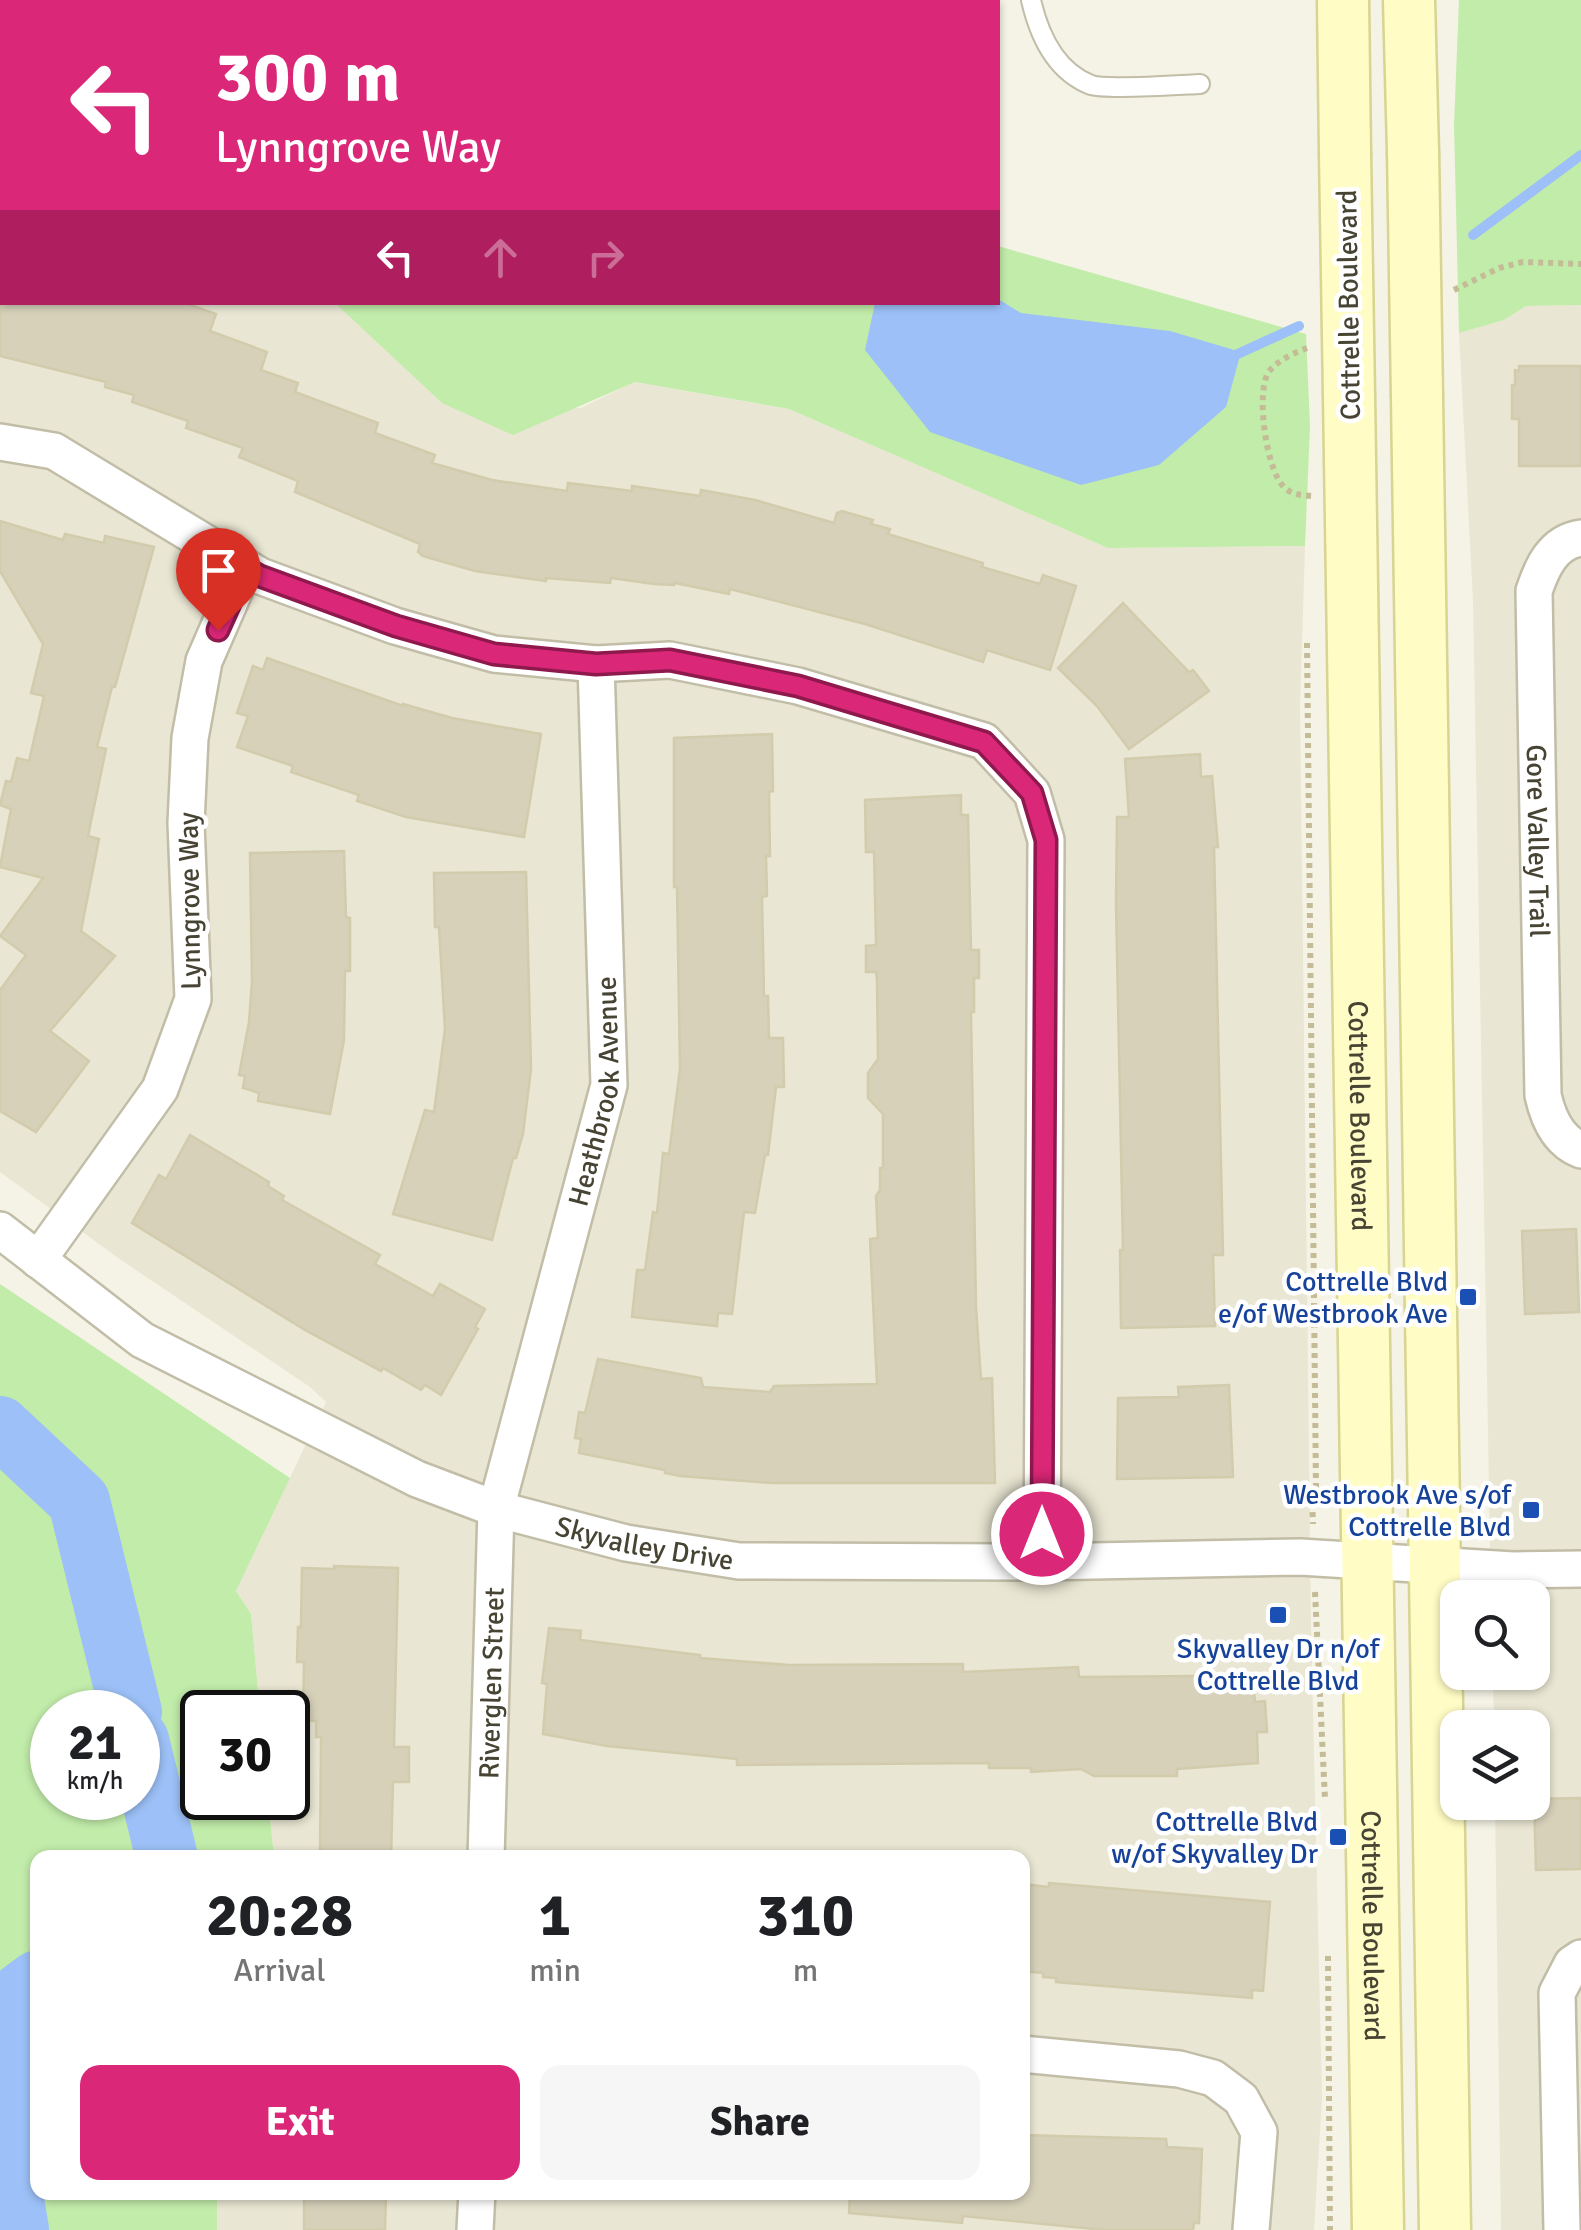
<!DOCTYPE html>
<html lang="en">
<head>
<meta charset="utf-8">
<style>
  :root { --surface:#fff; --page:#f6f6f6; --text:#202124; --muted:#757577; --accent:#db2777 }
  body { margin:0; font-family:Signika,sans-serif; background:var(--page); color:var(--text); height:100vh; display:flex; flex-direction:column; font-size:38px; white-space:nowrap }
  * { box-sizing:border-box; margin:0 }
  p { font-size:32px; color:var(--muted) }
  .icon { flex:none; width:55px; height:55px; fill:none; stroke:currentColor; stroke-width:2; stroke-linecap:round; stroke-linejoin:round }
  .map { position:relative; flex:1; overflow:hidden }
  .sheet { position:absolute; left:30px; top:1850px; width:1000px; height:350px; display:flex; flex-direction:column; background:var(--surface); border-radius:20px; box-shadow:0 2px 8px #0004 }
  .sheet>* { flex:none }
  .banner { position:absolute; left:0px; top:0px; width:1000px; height:305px; box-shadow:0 2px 8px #0004; background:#db2777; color:#fff; overflow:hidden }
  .controls { position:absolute; left:1440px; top:1580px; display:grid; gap:20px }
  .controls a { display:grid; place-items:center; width:110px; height:110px; border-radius:20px; background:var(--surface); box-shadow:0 2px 8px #0004; font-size:50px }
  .speed { position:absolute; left:30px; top:1690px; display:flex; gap:20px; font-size:50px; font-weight:700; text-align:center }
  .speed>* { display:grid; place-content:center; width:130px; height:130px; border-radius:50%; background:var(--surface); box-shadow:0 2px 8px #0004; line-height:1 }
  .speed small { font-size:25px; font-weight:400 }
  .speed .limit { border:5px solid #111; border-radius:15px; background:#fff; color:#111 }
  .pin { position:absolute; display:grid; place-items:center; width:85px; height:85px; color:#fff; margin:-102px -42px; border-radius:50% 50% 50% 0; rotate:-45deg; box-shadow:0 0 10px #0007 }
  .pin .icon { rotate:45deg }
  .me { position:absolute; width:110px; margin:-55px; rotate:0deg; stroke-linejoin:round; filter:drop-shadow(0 0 8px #0008) }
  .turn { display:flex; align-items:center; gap:35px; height:210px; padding:0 50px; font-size:45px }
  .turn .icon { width:130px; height:130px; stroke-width:2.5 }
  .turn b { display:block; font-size:70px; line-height:85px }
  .lanes { display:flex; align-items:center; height:95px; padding:0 50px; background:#0003; justify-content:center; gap:50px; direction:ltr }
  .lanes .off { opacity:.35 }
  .eta { display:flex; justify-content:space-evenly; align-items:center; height:170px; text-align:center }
  .eta b { font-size:60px; font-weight:800; line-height:70px }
  .primary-button { display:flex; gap:20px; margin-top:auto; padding:20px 50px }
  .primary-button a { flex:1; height:115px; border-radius:20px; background:var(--accent); color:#fff; font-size:40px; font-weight:800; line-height:115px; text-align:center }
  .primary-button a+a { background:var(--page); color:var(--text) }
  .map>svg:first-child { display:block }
  .residential { fill:#e9e6d3 }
  .green { fill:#c2ecaa; fill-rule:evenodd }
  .water { fill:#9cc0f7 }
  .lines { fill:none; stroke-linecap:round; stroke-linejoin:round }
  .stream { stroke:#9cc0f7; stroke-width:10 }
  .river { stroke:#9cc0f7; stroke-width:62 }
  .building { fill:#d7d1ba; stroke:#d2cbac; stroke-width:2.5 }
  .service-casing { stroke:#c1bda7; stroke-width:22 }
  .minor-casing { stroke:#c1bda7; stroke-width:40 }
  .secondary-casing { stroke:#d8d491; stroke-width:55 }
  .path { stroke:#c4bc97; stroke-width:6; stroke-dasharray:5 5; stroke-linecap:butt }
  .service { stroke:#fff; stroke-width:18 }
  .minor { stroke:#fff; stroke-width:35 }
  .secondary { stroke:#fffcc5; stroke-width:50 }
  .secondary-bridge-casing { stroke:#d8d491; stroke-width:55; stroke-linecap:butt }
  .secondary-bridge { stroke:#fffcc5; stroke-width:50 }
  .route-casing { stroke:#8e194d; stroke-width:25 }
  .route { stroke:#db2777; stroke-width:18 }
  .transit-dot { fill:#1a4fb4; stroke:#fff; stroke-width:4 }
  .labels { text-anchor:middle; stroke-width:9; stroke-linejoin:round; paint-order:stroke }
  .street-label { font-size:28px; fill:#474434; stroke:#fff }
  .transit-label { font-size:28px; fill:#164399; stroke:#fff; text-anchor:end }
</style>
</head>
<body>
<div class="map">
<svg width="1581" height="2230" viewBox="0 0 1581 2230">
  <rect width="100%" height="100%" fill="#f4f3e5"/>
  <g class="residential">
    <polygon points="0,227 2,302 335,302 442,403 581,408 634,382 789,409 1108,548 1305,546 1300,705 1311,1624 1322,2098 1314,2230 217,2230 217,2192 1022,2192 1022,1858 274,1857 268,1798 288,1798 288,1712 260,1712 251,1614 236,1591 326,1402 310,1387 121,1260 0,1172"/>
    <polygon points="1581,305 1581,2230 1501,2230 1495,1803 1532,1802 1532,1728 1494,1727 1493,1673 1532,1672 1532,1598 1491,1597 1473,600 1459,333 1504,320 1526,306"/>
  </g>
  <g class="green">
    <polygon points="0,0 813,0 813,2 2,2 2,228"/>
    <polygon points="1459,0 1581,0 1581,305 1526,306 1504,320 1459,333 1454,125"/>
    <polygon points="998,246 1306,334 1310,426 1305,546 1108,548 789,409 635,382 513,435 442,403 335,303 998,302"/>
    <path d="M0 1284 290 1478 236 1591 251 1614 260 1712H202V1798H268L274 1857 38 1858V2192L217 2193V2230H0ZM52 1712H138V1798H52Z"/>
  </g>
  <g class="water">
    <polygon points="262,0 727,0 271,2"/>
    <polygon points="998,299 1021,313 1170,331 1241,352 1226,407 1159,465 1081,485 930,432 865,350 875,303 998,302"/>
  </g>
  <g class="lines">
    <g class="stream">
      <polyline points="0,115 2,118"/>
      <polyline points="1473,235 1581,155"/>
      <polyline points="1229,358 1299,326"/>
    </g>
    <g class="river">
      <polyline points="0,1427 79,1501 131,1712"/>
      <polyline points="138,1740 167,1858"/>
      <polyline points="18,2230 13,2199 26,2126 7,2004 38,1981"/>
    </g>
  </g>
  <g class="building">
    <polygon points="0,302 182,302 216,314 210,331 267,352 261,370 298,383 295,392 378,423 375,433 435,455 432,463 492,480 567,491 568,483 632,491 632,486 700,496 701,490 755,500 834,523 837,513 842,511 873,520 871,524 890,529 888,534 983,563 982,567 1040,584 1043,575 1076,586 1050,670 987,650 983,662 865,624 730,589 729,594 675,583 674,585 654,584 611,578 610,583 546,578 546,581 475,571 423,556 418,552 420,544 295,492 298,481 239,457 243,448 186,428 188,421 132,402 134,395 105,387 106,382 0,356"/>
    <polygon points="1519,366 1581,366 1581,466 1519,466 1519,419 1512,419 1512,385 1515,385 1515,370 1519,371"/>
    <polygon points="0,521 63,540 65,534 104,543 105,536 154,547 115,687 112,687 97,747 106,749 88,836 99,839 81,931 115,956 50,1031 89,1061 36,1132 0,1111 0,990 26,955 0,936 43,878 0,867 11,809 0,805 6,781 11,782 17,758 29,761 44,696 31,693 43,644 0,571"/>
    <polygon points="1123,603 1189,672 1193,670 1209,691 1129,749 1097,706 1058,668"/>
    <polygon points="267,658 403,706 403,704 452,718 541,734 524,837 406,817 357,801 359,795 291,772 293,766 237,747 248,716 237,713 253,666 263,670"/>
    <polygon points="772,734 773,791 769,792 770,856 766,856 767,896 762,897 764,996 768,996 769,1038 783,1038 784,1087 776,1087 768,1155 765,1155 755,1213 744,1212 732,1314 718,1313 717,1326 632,1317 637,1270 645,1270 653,1212 657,1213 663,1153 669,1154 680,1069 677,887 674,887 674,738"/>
    <polygon points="1200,754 1201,777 1212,776 1218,847 1214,847 1223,1255 1213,1255 1215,1326 1121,1328 1120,1250 1123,1250 1116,903 1117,817 1129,817 1125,759"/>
    <polygon points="961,795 961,815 968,815 971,950 979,950 979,978 974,978 974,1012 971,1012 976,1308 981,1379 992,1378 995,1483 772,1483 680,1476 665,1473 665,1470 579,1453 581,1439 575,1438 579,1412 585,1413 598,1359 701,1378 703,1387 770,1392 774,1386 877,1384 870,1239 878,1238 876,1196 880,1190 880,1168 883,1168 883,1114 868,1098 868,1073 878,1059 877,980 876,972 866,972 866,946 876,945 876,941 874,852 866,852 865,800"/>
    <polygon points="344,851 346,917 350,918 350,971 345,971 344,1040 330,1114 258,1101 259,1093 243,1088 245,1076 239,1075 249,1022 252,982 250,853"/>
    <polygon points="526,872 531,1069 523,1134 516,1158 513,1158 492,1240 393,1214 425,1110 434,1112 445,1029 439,927 435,927 434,873"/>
    <polygon points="190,1135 269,1182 268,1186 284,1196 282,1200 380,1255 375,1264 433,1296 440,1284 485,1309 475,1327 478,1329 441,1395 425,1385 421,1390 383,1368 381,1371 305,1330 132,1223 159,1175 166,1179"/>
    <polygon points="1576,1229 1579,1312 1525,1314 1522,1231"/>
    <polygon points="1229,1385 1233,1477 1117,1479 1118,1398 1179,1397 1178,1387"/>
    <polygon points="334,1566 398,1568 394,1747 409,1747 409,1782 393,1782 391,1858 320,1858 321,1737 316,1737 316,1721 303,1720 304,1662 297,1662 298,1627 301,1627 302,1568 335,1569"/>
    <polygon points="549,1628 581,1631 580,1640 700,1655 700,1658 789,1665 963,1664 963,1672 1078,1667 1079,1677 1195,1676 1196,1682 1230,1679 1231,1684 1253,1682 1255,1702 1265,1701 1267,1732 1257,1732 1258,1763 1177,1769 1177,1776 1094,1776 1081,1769 1031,1772 1031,1768 989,1768 989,1763 737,1765 737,1759 607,1746 543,1734 547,1684 542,1683"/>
    <polygon points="1581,1798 1581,1869 1536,1870 1534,1799"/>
    <polygon points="1049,1883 1270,1902 1263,1991 1252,1990 1252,1998 1056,1982 1056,1978 1043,1977 1043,1973 1022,1971 1022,1884 1049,1887"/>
    <polygon points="1022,2135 1166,2139 1167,2147 1202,2149 1199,2223 1194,2223 1193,2230 1104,2230 963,2216 962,2223 849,2213 850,2192 1022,2192"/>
    <polygon points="304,2192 386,2192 385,2230 304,2230"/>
  </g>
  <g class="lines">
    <defs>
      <path id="service" d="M1031 0C1039 35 1055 71 1091 85 1106 90 1179 85 1200 84"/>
      <g id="minor">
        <polyline points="0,442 54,451 260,576 395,626 494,654 596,664 670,660 798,686 984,741 1032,793 1046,840 1042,1562"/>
        <path id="s1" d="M1581 538C1553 542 1542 567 1534 591L1543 1095C1548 1118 1558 1141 1581 1150"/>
        <path id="s2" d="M0 1230 142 1340 417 1479 496 1509 626 1543 739 1561 1042 1562 1300 1557 1513 1570 1581 1569"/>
        <polyline points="38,1260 160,1089 193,999 186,823 190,738 204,661 245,567"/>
        <path id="s3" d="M486 1858 496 1509 609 1085 596 664"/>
        <polyline points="1022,2054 1179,2069 1213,2078 1241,2099 1259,2132 1251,2230"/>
        <polyline points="475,2230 477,2192"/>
        <polyline points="1562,2230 1557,1993 1572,1964 1581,1958"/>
      </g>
      <g id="secondary">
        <polyline points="1343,0 1345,153"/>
        <polyline points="1409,0 1413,152"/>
        <path id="s4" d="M1349 396 1378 2230"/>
        <polyline points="1417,397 1445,2230"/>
      </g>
    </defs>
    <use href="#service" class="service-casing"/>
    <use href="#minor" class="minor-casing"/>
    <use href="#secondary" class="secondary-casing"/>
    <g class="path">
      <polyline points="1454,290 1499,268 1523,262 1581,264"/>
      <path d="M1307 348C1294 353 1276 361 1268 373 1256 394 1266 468 1283 486 1291 495 1301 495 1312 496"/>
      <polyline points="1307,643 1316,1488 1312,1499 1313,1524"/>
      <polyline points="1315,1592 1325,1799"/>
      <polyline points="1328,1956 1330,2230"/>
    </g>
    <use href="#service" class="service"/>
    <use href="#minor" class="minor"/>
    <use href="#secondary" class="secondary"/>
    <defs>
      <g id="secondary-bridge">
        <polyline points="1413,152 1417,397"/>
        <polyline points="1345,153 1349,396"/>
      </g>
    </defs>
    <use href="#secondary-bridge" class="secondary-bridge-casing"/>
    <use href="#secondary-bridge" class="secondary-bridge"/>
  </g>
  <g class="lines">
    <defs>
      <polyline id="route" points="218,630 246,568 260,576 396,626 494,654 596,664 670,660 798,686 984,742 1032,793 1046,840 1042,1534"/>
    </defs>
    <use href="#route" class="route-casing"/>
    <use href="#route" class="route"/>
  </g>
  <g class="transit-dot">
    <rect x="1458" y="1287" width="20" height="20" rx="5"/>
    <rect x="1521" y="1500" width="20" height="20" rx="5"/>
    <rect x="1268" y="1605" width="20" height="20" rx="5"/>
    <rect x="1328" y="1827" width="20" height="20" rx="5"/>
  </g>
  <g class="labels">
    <g class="street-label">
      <text transform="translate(1348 305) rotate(-91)" y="10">Cottrelle Boulevard</text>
      <text dy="10" stroke="none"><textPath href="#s1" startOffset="325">Gore Valley Trail</textPath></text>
      <text transform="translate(189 901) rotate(-91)" y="10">Lynngrove Way</text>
      <text dy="10" stroke="none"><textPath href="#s3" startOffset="780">Heathbrook Avenue</textPath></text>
      <text dy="10" stroke="none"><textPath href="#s4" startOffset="720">Cottrelle Boulevard</textPath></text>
      <text dy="10" stroke="none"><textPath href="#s2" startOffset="725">Skyvalley Drive</textPath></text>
      <text dy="10" stroke="none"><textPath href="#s3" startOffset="175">Riverglen Street</textPath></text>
      <text dy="10" stroke="none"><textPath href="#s4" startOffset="1530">Cottrelle Boulevard</textPath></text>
    </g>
    <g class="transit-label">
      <text x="1448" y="1291">Cottrelle Blvd<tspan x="1448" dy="32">e/of Westbrook Ave</tspan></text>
      <text x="1511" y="1504">Westbrook Ave s/of<tspan x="1511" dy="32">Cottrelle Blvd</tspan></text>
      <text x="1278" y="1658" text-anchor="middle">Skyvalley Dr n/of<tspan x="1278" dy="32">Cottrelle Blvd</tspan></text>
      <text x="1318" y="1831">Cottrelle Blvd<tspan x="1318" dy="32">w/of Skyvalley Dr</tspan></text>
    </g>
  </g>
</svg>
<div class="controls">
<a><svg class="icon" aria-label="search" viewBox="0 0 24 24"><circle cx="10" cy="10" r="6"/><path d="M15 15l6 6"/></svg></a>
<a><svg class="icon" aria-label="layers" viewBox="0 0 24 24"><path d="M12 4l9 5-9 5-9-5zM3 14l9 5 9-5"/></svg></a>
</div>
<div class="speed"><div>21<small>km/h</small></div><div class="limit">30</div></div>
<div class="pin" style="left:218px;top:630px;background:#d93025"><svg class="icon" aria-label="arrive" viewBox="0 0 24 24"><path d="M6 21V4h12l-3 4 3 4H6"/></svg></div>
<svg class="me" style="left:1042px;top:1534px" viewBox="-20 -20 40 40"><circle r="17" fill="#db2777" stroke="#fff" stroke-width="3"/><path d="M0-11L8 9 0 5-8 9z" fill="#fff"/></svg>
<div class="banner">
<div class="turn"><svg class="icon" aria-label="left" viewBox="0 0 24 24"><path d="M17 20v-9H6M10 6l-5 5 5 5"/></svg><div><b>300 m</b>Lynngrove Way</div></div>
<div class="lanes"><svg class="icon" aria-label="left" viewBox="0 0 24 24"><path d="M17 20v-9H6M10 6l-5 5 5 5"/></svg><svg class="icon off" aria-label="ahead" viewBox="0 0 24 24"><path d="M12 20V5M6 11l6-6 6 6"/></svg><svg class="icon off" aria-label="right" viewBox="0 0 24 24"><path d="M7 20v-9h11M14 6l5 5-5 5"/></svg></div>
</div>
<section class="sheet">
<div class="eta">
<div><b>20:28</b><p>Arrival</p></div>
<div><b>1</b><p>min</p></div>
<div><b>310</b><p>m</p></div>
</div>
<div class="primary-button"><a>Exit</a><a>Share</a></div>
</section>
</div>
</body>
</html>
